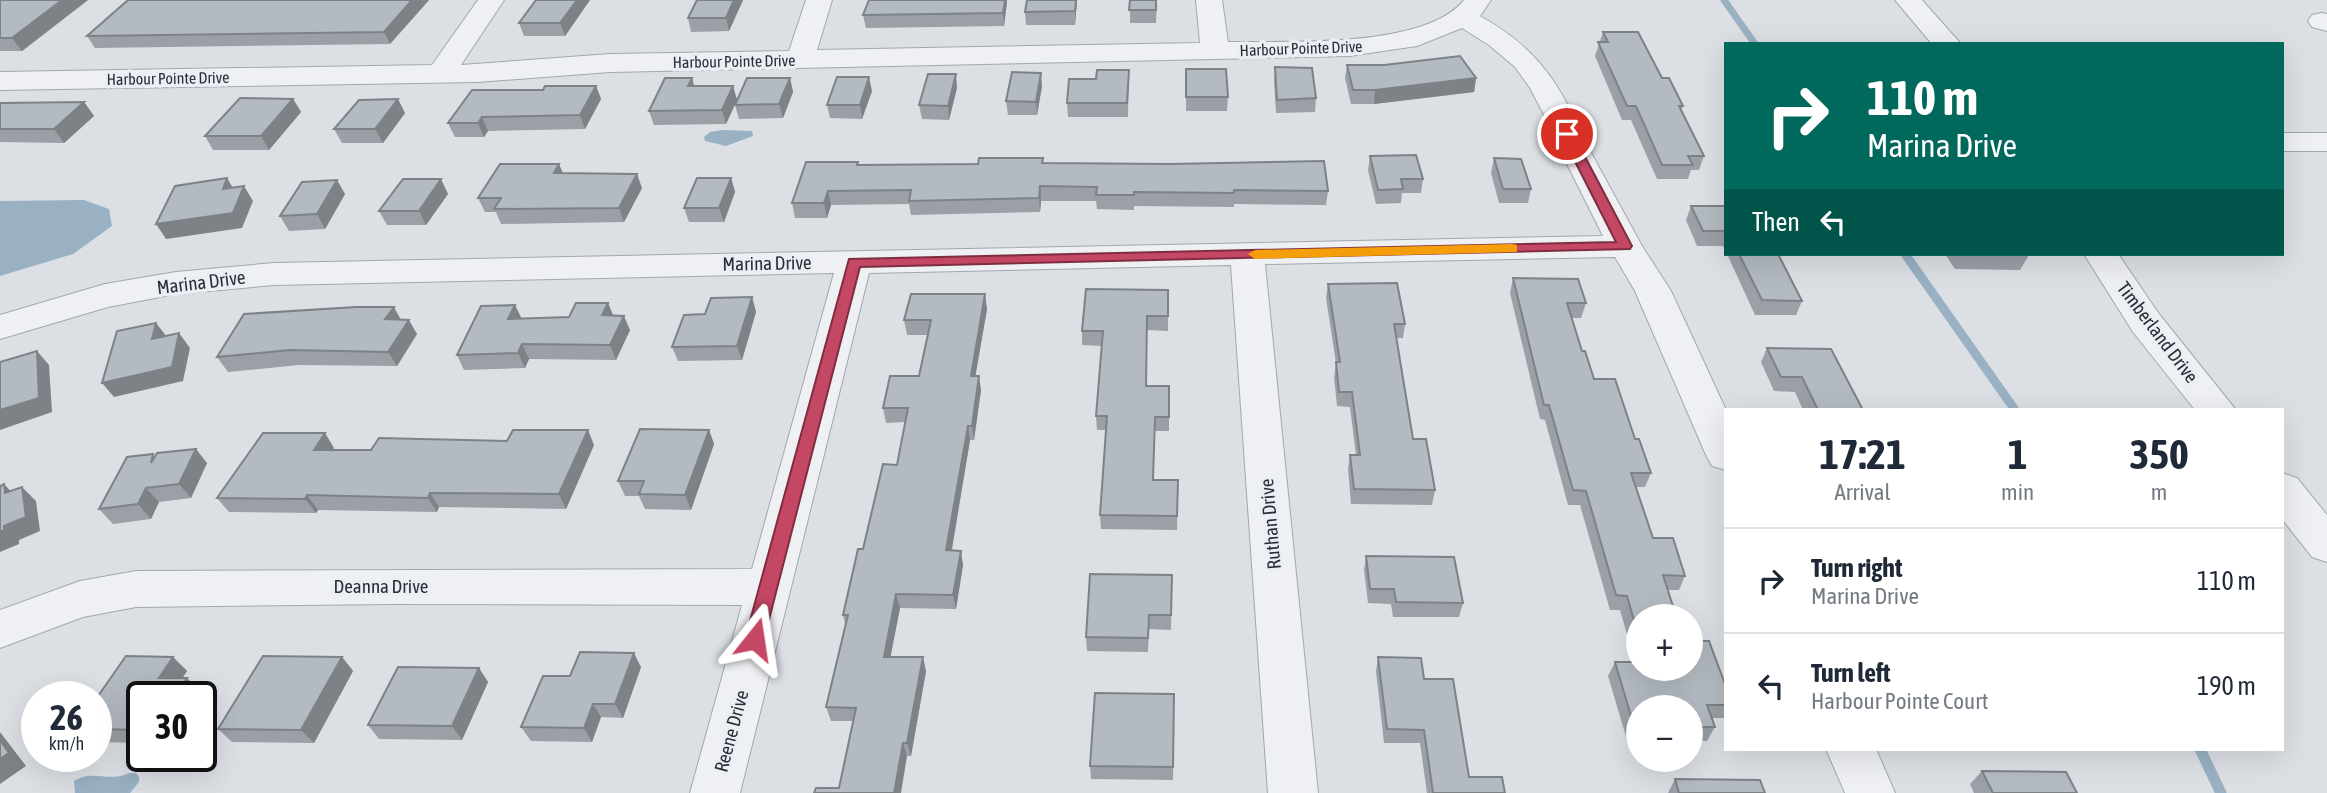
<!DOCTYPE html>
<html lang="en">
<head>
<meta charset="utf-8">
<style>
  :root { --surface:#fff; --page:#f2f2f3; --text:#1f2937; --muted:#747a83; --line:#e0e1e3 }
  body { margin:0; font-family:"Asap Condensed",sans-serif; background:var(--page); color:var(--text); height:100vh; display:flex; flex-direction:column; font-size:26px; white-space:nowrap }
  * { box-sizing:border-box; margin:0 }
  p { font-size:23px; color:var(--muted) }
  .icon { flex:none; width:38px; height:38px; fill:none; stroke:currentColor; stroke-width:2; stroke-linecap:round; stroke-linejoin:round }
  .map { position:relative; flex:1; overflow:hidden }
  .side { position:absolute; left:1724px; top:408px; width:560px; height:343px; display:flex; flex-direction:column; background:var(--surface); border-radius:0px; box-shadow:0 7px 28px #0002 }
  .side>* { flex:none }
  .hud { position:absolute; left:1724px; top:42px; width:560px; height:214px; border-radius:0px; box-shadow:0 7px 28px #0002; background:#00695c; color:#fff; overflow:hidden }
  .fabs { position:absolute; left:1626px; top:604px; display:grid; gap:14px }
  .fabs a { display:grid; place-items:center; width:77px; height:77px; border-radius:50%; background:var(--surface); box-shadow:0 7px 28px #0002; font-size:35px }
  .speed { position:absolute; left:21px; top:681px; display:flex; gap:14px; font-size:35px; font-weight:700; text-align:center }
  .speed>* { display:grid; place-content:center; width:91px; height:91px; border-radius:50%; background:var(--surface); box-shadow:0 7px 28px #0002; line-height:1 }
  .speed small { font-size:18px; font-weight:400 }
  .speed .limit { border:4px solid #111; border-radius:10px; background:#fff; color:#111 }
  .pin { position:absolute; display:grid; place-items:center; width:60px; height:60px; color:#fff; margin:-30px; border:4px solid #fff; border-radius:50%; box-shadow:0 2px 7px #0007 }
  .me { position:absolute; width:77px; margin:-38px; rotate:15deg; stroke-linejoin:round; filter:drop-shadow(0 0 5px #0008) }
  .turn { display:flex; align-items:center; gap:24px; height:147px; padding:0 28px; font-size:32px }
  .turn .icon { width:91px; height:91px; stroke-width:2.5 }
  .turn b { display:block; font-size:49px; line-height:60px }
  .then { display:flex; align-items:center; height:66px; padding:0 28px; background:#0003; gap:14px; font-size:26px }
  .eta { display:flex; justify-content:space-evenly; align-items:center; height:119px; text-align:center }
  .eta b { font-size:42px; font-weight:700; line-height:49px }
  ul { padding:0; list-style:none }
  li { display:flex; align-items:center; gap:21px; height:105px; padding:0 28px; border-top:2px solid var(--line) }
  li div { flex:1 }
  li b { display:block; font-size:26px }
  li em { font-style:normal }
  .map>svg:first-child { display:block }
  .water { fill:#99b1c3 }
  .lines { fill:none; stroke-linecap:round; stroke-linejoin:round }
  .stream-far2 { stroke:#99b1c3; stroke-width:7 }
  .stream-far1 { stroke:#99b1c3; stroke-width:9 }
  .stream { stroke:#99b1c3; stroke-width:11 }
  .minor-casing { stroke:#a2a7ae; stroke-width:2 }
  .minor { fill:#eef0f4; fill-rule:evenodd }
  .wall { fill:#9aa0a6 }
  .shaded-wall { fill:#7d8287 }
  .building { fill:#b3bac1; stroke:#7d8287; stroke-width:2 }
  .route { fill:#c44764; stroke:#7f2e41; stroke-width:2 }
  .slow { fill:#f59e0b }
  .labels { text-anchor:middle; stroke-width:7; stroke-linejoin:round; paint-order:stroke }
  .far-street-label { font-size:16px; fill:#272f3a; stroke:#ebeff3 }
  .street-label { font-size:19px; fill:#272f3a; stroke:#ebeff3 }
</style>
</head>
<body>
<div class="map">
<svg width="2327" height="793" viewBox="0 0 2327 793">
  <rect width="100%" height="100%" fill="#dce0e5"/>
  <g class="water">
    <polygon points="723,130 752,131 753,136 726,146 705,141 704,137 710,132"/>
    <polygon points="84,200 109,209 112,226 73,254 0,276 0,201"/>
    <path d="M129 773H136L139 777V782L130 793H75L74 781C93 769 109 783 129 773Z"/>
  </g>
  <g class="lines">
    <polyline class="stream-far2" points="1724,0 1755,44"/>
    <polyline class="stream-far1" points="1905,254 2015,410"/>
    <polyline class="stream" points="2200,749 2221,793"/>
    <defs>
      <g id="minor">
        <path d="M478 0H504L461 65 610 54 789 51 806 0H832L817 50 1200 43 1196 0H1222L1228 42C1287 41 1425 49 1464 0H1491L1480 16C1530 44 1554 74 1578 125L1577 127 1642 246 1671 291 1726 410V470L1712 466 1706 455 1635 291 1615 257 1265 264 1318 793H1268L1231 265 869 273 740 793H690L742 605 393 604 136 607 83 617 0 648V610L80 581 136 571 752 569 834 273 274 285 176 294 108 307 0 339V315L105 284 176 272 274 263 1603 236 1552 134 1553 132 1530 88 1515 67 1489 45 1462 28 1417 46 1349 56 610 72 477 82 0 90V72L432 65Z"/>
        <polygon points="1895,0 1922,0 1961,44 1932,44"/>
        <polygon points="2322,13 2327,14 2327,31 2312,27 2308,21 2312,15"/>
        <rect x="2282" y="133" width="45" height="18"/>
        <polygon points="2084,254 2118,254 2159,314 2236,410 2195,410 2133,332"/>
        <polygon points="2282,473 2297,478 2327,515 2327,562 2312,557 2282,519"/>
        <polygon points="1826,749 1876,749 1895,793 1845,793"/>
      </g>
    </defs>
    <use href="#minor" class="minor-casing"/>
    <use href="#minor" class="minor"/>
  </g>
  <g class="wall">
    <polygon points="0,0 88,0 22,51 0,51"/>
    <polygon points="429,0 390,44 95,48 87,36"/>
    <polygon points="536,0 590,0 565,36 524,36 519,23"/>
    <polygon points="697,0 743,0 729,31 691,32 688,18"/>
    <polygon points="1027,0 1077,0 1075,25 1026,25 1025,12"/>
    <polygon points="1130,0 1157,0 1156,23 1130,23"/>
    <polygon points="1007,2 1004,26 866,28 863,15"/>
    <polygon points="1603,32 1662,78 1683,106 1681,110 1704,156 1699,170 1691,170 1688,179 1657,179 1631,120 1622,120 1595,56"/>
    <polygon points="1347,65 1476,78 1474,92 1374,104 1351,104 1345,78"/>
    <polygon points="1275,67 1316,98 1315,112 1276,113 1274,81"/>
    <polygon points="1186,69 1228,97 1227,111 1186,111"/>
    <polygon points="1129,70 1128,117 1068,117 1067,103 1096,79"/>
    <polygon points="790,78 793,92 783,118 739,119 735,105"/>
    <polygon points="596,86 601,99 585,129 488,131 484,137 455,137 448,123 543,90"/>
    <polygon points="695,86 733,86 737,100 726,124 654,125 649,111"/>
    <polygon points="1042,86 1037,115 1008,115 1006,101"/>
    <polygon points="957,88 949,120 922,119 919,105"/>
    <polygon points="872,91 862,119 830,118 827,105"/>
    <polygon points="293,99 301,112 269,150 213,150 205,136"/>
    <polygon points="84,102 94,116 64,143 0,142 0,103"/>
    <polygon points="405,113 383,143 342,143 334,129"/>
    <polygon points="1370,156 1423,179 1421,193 1402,193 1401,203 1376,204 1368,170"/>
    <polygon points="1494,158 1531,189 1528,203 1499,203 1491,173"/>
    <polygon points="1043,163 1328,191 1326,205 1234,204 1234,207 1134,206 1134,210 1097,209 1096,201 1041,201 1040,212 911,215 909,204 831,205 827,218 795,218 792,203 858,165"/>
    <polygon points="563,173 642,188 624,222 501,224 496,212 485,212 478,198"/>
    <polygon points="731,178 735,192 724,222 689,222 684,208"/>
    <polygon points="345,194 325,229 289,231 280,216"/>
    <polygon points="448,194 426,225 387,225 379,211"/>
    <polygon points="1691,206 1726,206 1726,252 1723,246 1697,246 1686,220"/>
    <polygon points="1727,254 1778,254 1802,301 1796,315 1755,315"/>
    <polygon points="1945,254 2028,254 2029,255 2020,270 1955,269"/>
    <polygon points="1513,278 1586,303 1581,318 1571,318 1582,351 1594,379 1635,439 1651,473 1645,487 1636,487 1653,538 1685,576 1679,590 1668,590 1638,616 1638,668 1726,687 1726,715 1724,718 1712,718 1715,727 1707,741 1690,740 1690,707 1638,707 1638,740 1627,740 1608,676 1615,662 1635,662 1620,610 1610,610 1580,505 1568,505 1545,420 1540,419 1510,293"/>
    <polygon points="1328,284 1405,324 1403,338 1396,338 1413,439 1435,490 1432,505 1351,504 1348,469 1350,455 1356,455 1350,407 1337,406 1334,377 1336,363 1326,298"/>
    <polygon points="1168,290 1168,331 1147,330 1147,386 1169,386 1169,431 1155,431 1153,480 1178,480 1177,530 1101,529 1100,515 1106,430 1097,430 1096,416 1102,346 1082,345 1082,331"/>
    <polygon points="752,297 756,312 742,360 678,361 672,347 705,314"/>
    <polygon points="608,303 613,315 630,330 616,360 529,359 525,368 464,370 457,355 522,319 569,317"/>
    <polygon points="987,309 975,376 981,390 974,440 970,440 952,550 963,565 956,609 900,608 890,657 926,671 911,756 907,756 839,788 853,721 831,721 826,707 845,624 843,615 863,549 897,465 905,422 886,423 883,408 919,376 928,335 907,335 904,320"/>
    <polygon points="401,320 417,334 397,366 299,365 228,372 217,357"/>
    <polygon points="1767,348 1863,410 1803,410 1795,392 1774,391 1761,362"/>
    <polygon points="709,430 714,444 691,510 645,509 639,496 625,496 618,481"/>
    <polygon points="594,445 566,509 439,507 437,512 318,510 316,513 229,512 217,498 334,448 333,450 371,450"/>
    <polygon points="156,457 207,463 191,498 159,502 151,519 113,524 99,509"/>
    <polygon points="1366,556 1463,603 1459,617 1393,617 1391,604 1368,603 1364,570"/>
    <polygon points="1172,575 1171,630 1149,629 1148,652 1087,651 1086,637"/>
    <polygon points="173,657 187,671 182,678 201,692 198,696 142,696 142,743 96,742 96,699"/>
    <polygon points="342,657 353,671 314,743 232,742 218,729"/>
    <polygon points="1378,657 1424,679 1469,777 1505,793 1427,793 1420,743 1384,743 1376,671"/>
    <polygon points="641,667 623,718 601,717 592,742 531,741 521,727 570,676"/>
    <polygon points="479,668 488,682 462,740 379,739 368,725"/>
    <polygon points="1174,708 1173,780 1091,779 1090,766"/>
    <polygon points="1982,771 2077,793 1974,793 1970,784"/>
    <polygon points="1675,779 1765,793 1668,793"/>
  </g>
  <g class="shaded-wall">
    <polygon points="62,0 88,0 22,51 12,38"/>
    <polygon points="412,0 429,0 390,44 384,32"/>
    <polygon points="577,0 590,0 565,36 560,23"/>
    <polygon points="734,0 743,0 729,31 726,18"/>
    <polygon points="1005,0 1007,0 1007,2 1004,26 1003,13"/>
    <polygon points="1076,0 1077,0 1075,25 1075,11"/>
    <polygon points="1041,73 1042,86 1037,115 1036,102"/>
    <polygon points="956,74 957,88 949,120 948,106"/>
    <polygon points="869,77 872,91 862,119 860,105"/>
    <polygon points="692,78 696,92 688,86"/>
    <polygon points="790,78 793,92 783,118 779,104"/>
    <polygon points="1476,78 1474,92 1374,104 1375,90"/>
    <polygon points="596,86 601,99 585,129 580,115"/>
    <polygon points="733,86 737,100 726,124 722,110"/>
    <polygon points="293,99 301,112 269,150 261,136"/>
    <polygon points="398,99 405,113 383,143 375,129"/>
    <polygon points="84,102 94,116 64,143 54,129"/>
    <polygon points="482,117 488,131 484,137 478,123"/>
    <polygon points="559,164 565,178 554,173"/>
    <polygon points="637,174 642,188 624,222 619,208"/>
    <polygon points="227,178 236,193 223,189"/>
    <polygon points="731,178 735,192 724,222 719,208"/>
    <polygon points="441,179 448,194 426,225 419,211"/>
    <polygon points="337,180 345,194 325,229 317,214"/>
    <polygon points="244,186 253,201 242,228 166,239 156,224"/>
    <polygon points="1040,186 1041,201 1040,212 1039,198"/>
    <polygon points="828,191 831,205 827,218 824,203"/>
    <polygon points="985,294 987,309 973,390 971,376"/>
    <polygon points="752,297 756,312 742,360 737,346"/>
    <polygon points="608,303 614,318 602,315"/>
    <polygon points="515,305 522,319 508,319"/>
    <polygon points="394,307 402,322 385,319"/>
    <polygon points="624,316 630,330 616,360 610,345"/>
    <polygon points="409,320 417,334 397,366 388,352"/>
    <polygon points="156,323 167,337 152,339"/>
    <polygon points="179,333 190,348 183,381 114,397 102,383"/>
    <polygon points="522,344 529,359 525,368 518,353"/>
    <polygon points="37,351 49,365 52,412 0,430 0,410"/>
    <polygon points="979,376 981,390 974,440 972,426"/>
    <polygon points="968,426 970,440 949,565 946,550"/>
    <polygon points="588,430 594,445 566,509 559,494"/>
    <polygon points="709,430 714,444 691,510 685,495"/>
    <polygon points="325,433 334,448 324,464 314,450"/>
    <polygon points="196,449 207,463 191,498 179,484"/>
    <polygon points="4,484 18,499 5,493"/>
    <polygon points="22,487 36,501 40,531 19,540 19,544 0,552 0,532 4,526"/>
    <polygon points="146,488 159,502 151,519 138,504"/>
    <polygon points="430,493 439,507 437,512 428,498"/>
    <polygon points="307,495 318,510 316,513 305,499"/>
    <polygon points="961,551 963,565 956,609 953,595"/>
    <polygon points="896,594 900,608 888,670 884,657"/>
    <polygon points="634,653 641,667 623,718 615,704"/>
    <polygon points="173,657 187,671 173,692 159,678"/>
    <polygon points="342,657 353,671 314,743 301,730"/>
    <polygon points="923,657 926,671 911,756 907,743"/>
    <polygon points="479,668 488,682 462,740 452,726"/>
    <polygon points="187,678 201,692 198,696 176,696"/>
    <polygon points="593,704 601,717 592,742 584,728"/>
    <polygon points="0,732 26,766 0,784"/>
    <polygon points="903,743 907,756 901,793 894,793"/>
  </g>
  <g class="building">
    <polygon points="0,0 62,0 12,38 0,38"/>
    <polygon points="128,0 412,0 384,32 87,36"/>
    <polygon points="536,0 577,0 560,23 519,23"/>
    <polygon points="697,0 734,0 726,18 688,18"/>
    <polygon points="869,0 1005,0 1003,13 863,15"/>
    <polygon points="1027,0 1076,0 1075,11 1025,12"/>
    <polygon points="1130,0 1156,0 1156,10 1129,10"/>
    <polygon points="1603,32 1638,32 1662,78 1669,78 1683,106 1679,106 1704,156 1688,156 1693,165 1662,165 1636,106 1627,106 1598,42 1608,42"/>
    <polygon points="1460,56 1476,78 1375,90 1353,90 1347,65 1384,65"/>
    <polygon points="1275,67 1312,68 1316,98 1277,100"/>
    <polygon points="1186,69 1226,69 1228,97 1186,97"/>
    <polygon points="1097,70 1129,70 1127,103 1067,103 1069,79 1096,79"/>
    <polygon points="1012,72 1041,73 1036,102 1006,101"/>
    <polygon points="928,74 956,74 948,106 919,105"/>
    <polygon points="837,77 869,77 860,105 827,105"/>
    <polygon points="665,78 692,78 688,86 733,86 722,110 649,111"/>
    <polygon points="747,78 790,78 779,104 735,105"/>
    <polygon points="545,86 596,86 580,115 482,117 478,123 448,123 472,90 543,90"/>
    <polygon points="240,98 293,99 261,136 205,136"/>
    <polygon points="398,99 375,129 334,129 359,100"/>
    <polygon points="84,102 54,129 0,129 0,103"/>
    <polygon points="1416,155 1423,179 1401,179 1403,189 1378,190 1370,156"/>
    <polygon points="979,158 1043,158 1042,163 1170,164 1324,161 1328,191 1234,190 1234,193 1134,192 1134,195 1096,195 1097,187 1040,186 1039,198 909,201 911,190 828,191 824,203 792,203 806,162 858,162 857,165 978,164"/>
    <polygon points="1494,158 1521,159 1531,189 1503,189"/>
    <polygon points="500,164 559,164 554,173 637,174 619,208 494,209 501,198 478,198"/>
    <polygon points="227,178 223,189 244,186 233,213 156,224 175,186"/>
    <polygon points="697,178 731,178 719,208 684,208"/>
    <polygon points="403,179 441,179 419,211 379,211"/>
    <polygon points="337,180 317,214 280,216 302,182"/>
    <polygon points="1691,206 1726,206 1726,231 1703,231"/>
    <polygon points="1739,254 1778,254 1802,301 1762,300"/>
    <polygon points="1963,254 2028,254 2029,255 1963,255"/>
    <polygon points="1513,278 1578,279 1586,303 1567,303 1582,351 1585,351 1594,379 1615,379 1635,439 1639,439 1651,473 1631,473 1653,538 1673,538 1685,576 1663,575 1676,616 1638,616 1638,634 1627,596 1616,595 1586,491 1573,490 1549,405 1544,405"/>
    <polygon points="1397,283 1405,324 1394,324 1413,439 1426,439 1435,490 1354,489 1350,455 1360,455 1352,392 1339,392 1336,362 1340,362 1328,284"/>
    <polygon points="1086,289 1168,290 1168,316 1147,316 1146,386 1169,386 1169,417 1155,417 1153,480 1178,480 1177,516 1100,515 1107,416 1096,416 1103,331 1082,331"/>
    <polygon points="911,294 985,294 971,376 979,376 972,426 968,426 946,550 961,551 953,595 896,594 884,657 923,657 907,743 903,743 894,793 814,793 816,788 839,788 856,708 826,707 848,615 843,615 858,549 863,549 883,464 897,465 908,408 883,408 890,376 919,376 931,320 904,320"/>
    <polygon points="752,297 737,346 672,347 684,315 705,314 711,298"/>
    <polygon points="576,303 608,303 602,315 624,316 610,345 522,344 518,353 457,355 481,306 515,305 508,319 569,317"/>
    <polygon points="356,307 394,307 385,319 409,320 388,352 290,350 217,357 244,314"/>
    <polygon points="156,323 152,339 179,333 172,367 102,383 117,331"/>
    <polygon points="1767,348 1831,349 1863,410 1818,410 1802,377 1781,377"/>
    <polygon points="37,351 39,398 0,410 0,362"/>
    <polygon points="640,429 709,430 685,495 639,494 644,481 618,481"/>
    <polygon points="513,430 588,430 559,494 430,493 428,498 307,495 305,499 217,498 263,433 325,433 314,450 371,450 379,438 507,441"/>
    <polygon points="196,449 179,484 146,488 138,504 99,509 127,457 153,454 151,463 157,453"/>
    <polygon points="4,484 5,493 22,487 26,517 4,526 4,530 0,532 0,486"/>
    <polygon points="1366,556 1454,557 1463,603 1396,602 1394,589 1370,589"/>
    <polygon points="1090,574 1172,575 1171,615 1149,615 1148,638 1086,637"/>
    <polygon points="1690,641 1709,641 1726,687 1726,705 1707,705 1715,727 1690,727 1690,707 1638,707 1638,726 1634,726 1615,662 1638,662 1638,668 1690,668"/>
    <polygon points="580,652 634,653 615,704 593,704 584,728 521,727 543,676 570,676"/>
    <polygon points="126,656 173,657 159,678 187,678 176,696 142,696 142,730 96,729 96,699"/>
    <polygon points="263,656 342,657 301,730 218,729"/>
    <polygon points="1378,657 1421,658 1424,679 1453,679 1469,777 1502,777 1505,793 1433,793 1424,730 1387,729"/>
    <polygon points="398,667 479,668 452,726 368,725"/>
    <polygon points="1095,693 1174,694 1173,767 1090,766"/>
    <polygon points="0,740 9,753 0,759"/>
    <polygon points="1982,771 2066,772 2077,793 1993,793"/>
    <polygon points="1675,779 1760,780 1765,793 1679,793"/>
  </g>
  <polygon class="route" points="1567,130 1573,134 1632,246 1630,249 860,267 764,639 762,644 755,647 748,644 745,639 849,259 1616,242 1561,134"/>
  <polygon class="slow" points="1512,244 1517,245 1517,252 1255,259 1248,254 1255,250"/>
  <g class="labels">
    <g class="far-street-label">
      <text transform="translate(1301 48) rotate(-2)" y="6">Harbour Pointe Drive</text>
      <text transform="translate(734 61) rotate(-1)" y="6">Harbour Pointe Drive</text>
      <text transform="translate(168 78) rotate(-1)" y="6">Harbour Pointe Drive</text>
    </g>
    <g class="street-label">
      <text transform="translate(767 263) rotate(-1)" y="7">Marina Drive</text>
      <text transform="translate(201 282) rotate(-7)" y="7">Marina Drive</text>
      <text transform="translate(2158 332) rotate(53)" y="7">Timberland Drive</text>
      <text transform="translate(1270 524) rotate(-95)" y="7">Ruthan Drive</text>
      <text x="381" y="593">Deanna Drive</text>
      <text transform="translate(731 731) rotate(-75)" y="7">Reene Drive</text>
    </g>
  </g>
</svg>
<div class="fabs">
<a>+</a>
<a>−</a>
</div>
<div class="speed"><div>26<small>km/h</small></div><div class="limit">30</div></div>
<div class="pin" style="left:1567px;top:134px;background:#d93025"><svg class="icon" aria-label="arrive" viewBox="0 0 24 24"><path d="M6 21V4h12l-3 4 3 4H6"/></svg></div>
<svg class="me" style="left:755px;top:639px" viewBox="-20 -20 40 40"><path d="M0-17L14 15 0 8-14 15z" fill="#c44764" stroke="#fff" stroke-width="4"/></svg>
<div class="hud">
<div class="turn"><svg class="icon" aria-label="right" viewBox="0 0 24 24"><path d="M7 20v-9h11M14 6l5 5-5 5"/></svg><div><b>110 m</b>Marina Drive</div></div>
<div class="then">Then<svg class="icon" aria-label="left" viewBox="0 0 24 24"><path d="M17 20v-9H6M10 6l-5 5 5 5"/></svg></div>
</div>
<section class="side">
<div class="eta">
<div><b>17:21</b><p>Arrival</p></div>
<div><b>1</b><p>min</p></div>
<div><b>350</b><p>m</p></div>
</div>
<ul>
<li><svg class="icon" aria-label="right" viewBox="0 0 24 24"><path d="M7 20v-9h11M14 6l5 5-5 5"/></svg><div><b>Turn right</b><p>Marina Drive</p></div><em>110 m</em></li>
<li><svg class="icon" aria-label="left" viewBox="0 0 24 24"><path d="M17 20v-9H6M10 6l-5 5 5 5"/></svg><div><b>Turn left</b><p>Harbour Pointe Court</p></div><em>190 m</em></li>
</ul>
</section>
</div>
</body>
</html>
